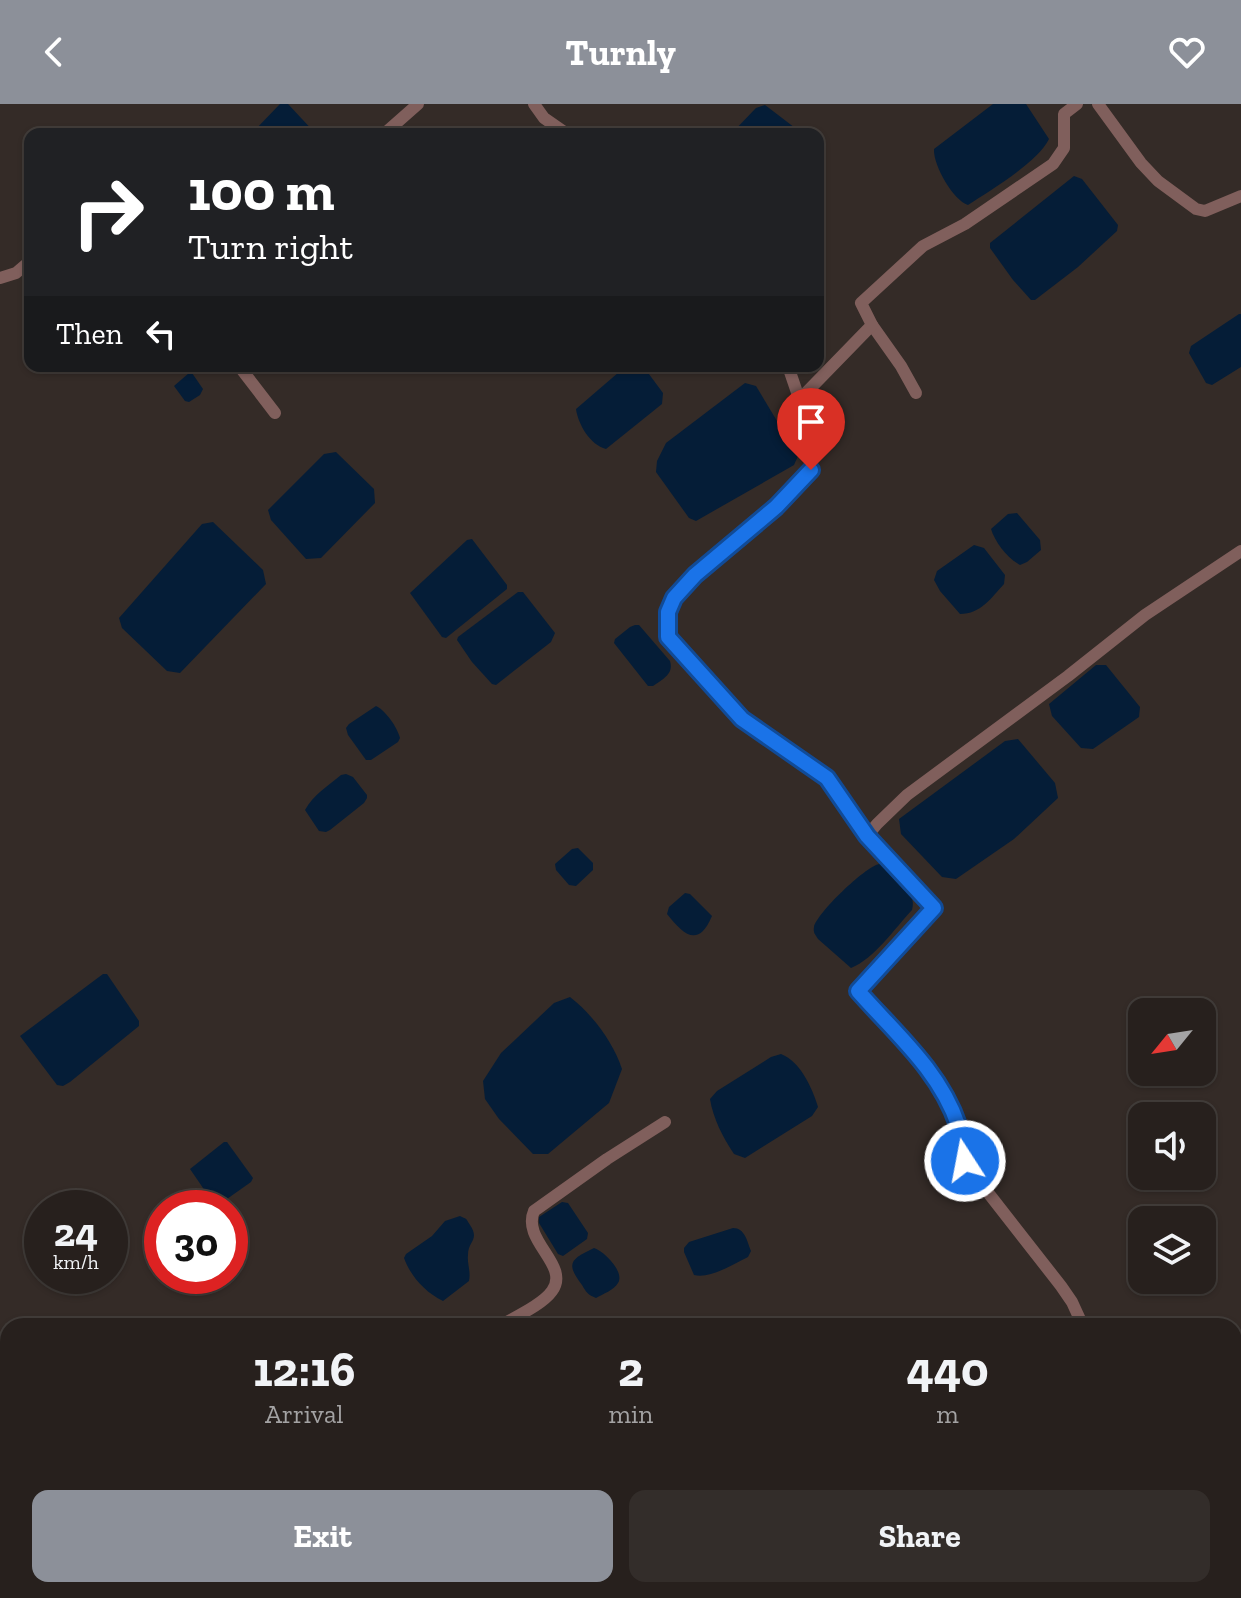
<!DOCTYPE html>
<html lang="en">
<head>
<meta charset="utf-8">
<style>
  :root { --surface:#27201d; --page:#332d2a; --text:#f1f3f6; --muted:#a4a3a4; --line:#433e3b; --accent:#8c9099 }
  body { margin:0; font-family:"Zilla Slab",serif; background:var(--page); color:var(--text); height:100vh; display:flex; flex-direction:column; font-size:30px; white-space:nowrap }
  * { box-sizing:border-box; margin:0 }
  p { font-size:26px; color:var(--muted) }
  .icon { flex:none; width:44px; height:44px; fill:none; stroke:currentColor; stroke-width:2; stroke-linecap:round; stroke-linejoin:round }
  .map { position:relative; flex:1; overflow:hidden }
  .sheet { position:absolute; left:0px; top:1214px; width:1242px; height:280px; display:flex; flex-direction:column; background:var(--surface); border-radius:24px 24px 0 0; box-shadow:0 2px 6px #0004,0 0 0 2px var(--line) }
  .sheet>* { flex:none }
  .guide { position:absolute; left:24px; top:24px; width:800px; height:244px; border-radius:16px; box-shadow:0 2px 6px #0004,0 0 0 2px var(--line); background:#202124; color:#fff; overflow:hidden }
  .needle { width:52px; rotate:240deg }
  .buttons { position:absolute; left:1128px; top:894px; display:grid; gap:16px }
  .buttons a { display:grid; place-items:center; width:88px; height:88px; border-radius:16px; background:var(--surface); box-shadow:0 2px 6px #0004,0 0 0 2px var(--line); font-size:40px }
  .speed { position:absolute; left:24px; top:1086px; display:flex; gap:16px; font-size:40px; font-weight:700; text-align:center }
  .speed>* { display:grid; place-content:center; width:104px; height:104px; border-radius:50%; background:var(--surface); box-shadow:0 2px 6px #0004,0 0 0 2px var(--line); line-height:1 }
  .speed small { font-size:20px; font-weight:400 }
  .speed .limit { border:12px solid #d22; background:#fff; color:#111 }
  .pin { position:absolute; display:grid; place-items:center; width:68px; height:68px; color:#fff; margin:-82px -34px; border-radius:50% 50% 50% 0; rotate:-45deg; box-shadow:0 0 8px #0007 }
  .pin .icon { rotate:45deg }
  .me { position:absolute; width:88px; margin:-44px; rotate:349deg; stroke-linejoin:round; filter:drop-shadow(0 0 6px #0008) }
  .turn { display:flex; align-items:center; gap:28px; height:168px; padding:0 32px; font-size:36px }
  .turn .icon { width:104px; height:104px; stroke-width:2.5 }
  .turn b { display:block; font-size:56px; line-height:68px }
  .then { display:flex; align-items:center; height:76px; padding:0 32px; background:#0003; gap:16px; font-size:30px }
  .eta { display:flex; justify-content:space-evenly; align-items:center; height:136px; text-align:center }
  .eta b { font-size:48px; font-weight:700; line-height:56px }
  .cta { display:flex; gap:16px; margin-top:auto; padding:16px 32px }
  .cta a { flex:1; height:92px; border-radius:16px; background:var(--accent); color:#fff; font-size:32px; font-weight:700; line-height:92px; text-align:center }
  .cta a+a { background:var(--page); color:var(--text) }
  header { display:flex; justify-content:space-between; align-items:center; height:104px; padding:0 32px; background:var(--accent); color:#fff; font-size:36px; font-weight:700 }
  .map>svg:first-child { display:block }
  .water { fill:#051d37 }
  .lines { fill:none; stroke-linecap:round; stroke-linejoin:round }
  .street { stroke:#805f5c; stroke-width:12 }
  .route-casing { stroke:#114b97; stroke-width:20 }
  .route { stroke:#1a73e8; stroke-width:14 }
</style>
</head>
<body>
<header><svg class="icon" aria-label="back" viewBox="0 0 24 24"><path d="M15 5l-7 7 7 7"/></svg>Turnly<svg class="icon" aria-label="heart" viewBox="0 0 24 24"><path d="M12 20l-8-8c-3-5 5-10 8-4 3-6 11-1 8 4z"/></svg></header>
<div class="map">
<svg width="1241" height="1494" viewBox="0 0 1241 1494">
  <rect width="100%" height="100%" fill="#342b27"/>
  <g class="water">
    <polygon points="280,0 288,0 316,30 251,30"/>
    <path d="M993 0H1026L1049 35C1038 58 991 86 968 101 953 96 933 61 934 45Z"/>
    <polygon points="765,1 803,30 731,30 756,4"/>
    <polygon points="1074,72 1082,75 1118,121 1117,127 1078,163 1035,196 1031,196 1013,176 990,144 990,139"/>
    <polygon points="1239,210 1241,210 1241,263 1212,281 1206,279 1189,249 1191,242"/>
    <path d="M626 262H643L663 289 662 300 606 345C590 341 578 320 576 305Z"/>
    <polygon points="189,269 192,269 203,285 200,291 189,298 185,297 174,282"/>
    <polygon points="745,279 756,282 798,352 794,361 696,417 689,414 656,368 657,357 666,339"/>
    <polygon points="336,348 374,385 375,399 321,454 306,455 271,416 268,406 324,350"/>
    <path d="M1017 409 1040 436 1041 446 1027 458 1020 461C1007 454 995 438 991 425L1008 410Z"/>
    <polygon points="213,418 263,466 266,480 180,569 167,567 122,524 119,514 202,420"/>
    <polygon points="472,435 507,481 507,485 446,534 442,533 410,489 467,436"/>
    <path d="M974 441 984 444 1005 471 1004 480C991 494 981 510 960 510L940 487 934 476 937 467Z"/>
    <polygon points="518,488 523,488 555,529 551,538 496,581 492,580 472,558 457,536 458,533"/>
    <path d="M635 521H639L670 557C674 570 663 575 653 582H648L614 539 615 535 630 523Z"/>
    <polygon points="1096,561 1106,561 1140,603 1139,613 1093,645 1081,644 1052,612 1049,600"/>
    <path d="M376 602C386 607 397 623 400 634L398 638 371 656H366L348 631 346 624 349 620Z"/>
    <polygon points="1018,635 1055,679 1058,694 1014,735 956,775 942,773 901,730 899,715 1005,637"/>
    <path d="M346 670 353 673 367 691V694L364 699 330 726 326 728 319 727 305 706C313 691 328 682 341 671Z"/>
    <polygon points="578,744 593,759 593,766 576,782 569,781 556,766 555,760 572,745"/>
    <path d="M879 760C895 767 918 788 912 806 895 824 874 855 851 864L818 835C815 830 813 829 814 823 817 809 865 763 879 760Z"/>
    <path d="M685 789 690 790 712 812C698 845 683 830 667 810L669 803Z"/>
    <polygon points="103,870 107,870 139,917 139,922 70,978 63,982 57,981 20,932"/>
    <path d="M570 893C593 911 613 938 622 965L609 999 548 1050H533L499 1015 485 995 483 977 501 949 554 899Z"/>
    <path d="M781 950C801 958 812 984 818 1003L812 1012 745 1054 734 1050C723 1034 713 1014 710 995L717 987 771 953Z"/>
    <polygon points="224,1038 227,1038 253,1074 251,1078 217,1102 214,1100 190,1065"/>
    <polygon points="562,1098 568,1099 588,1129 587,1135 563,1152 558,1150 539,1119 539,1113"/>
    <path d="M460 1112C468 1116 465 1113 470 1121 480 1136 468 1137 468 1151 467 1160 471 1167 469 1177L443 1197C425 1188 411 1173 404 1154L406 1150 432 1132 445 1117Z"/>
    <path d="M733 1124C745 1124 747 1137 751 1147L748 1153C733 1160 711 1175 694 1171L684 1148V1144L689 1138Z"/>
    <path d="M594 1144C604 1147 625 1168 618 1179 614 1186 603 1190 596 1194 588 1191 586 1188 582 1181 565 1159 571 1155 594 1144Z"/>
    <polygon points="258,1486 426,1486 416,1494 250,1494"/>
    <polygon points="810,1486 851,1486 857,1494 801,1494"/>
    <polygon points="1132,1486 1198,1486 1203,1494 1116,1494"/>
  </g>
  <g class="lines">
    <g class="street">
      <polyline points="534,0 544,14 567,30"/>
      <polyline points="1098,0 1141,59 1158,77 1196,105 1205,107 1241,92"/>
      <polyline points="384,30 418,0"/>
      <polyline points="0,174 16,169 30,157"/>
      <polyline points="872,221 901,262 916,289"/>
      <polyline points="239,262 275,309"/>
      <polyline points="788,262 804,309 813,345 811,366 776,403 695,471 674,494 668,508 668,533 742,615 827,674 867,732"/>
      <polyline points="800,295 872,221 861,199 923,142 965,120 1053,60 1064,44 1064,10 1077,0"/>
      <path d="M500 1222C515 1213 542 1201 552 1187 571 1161 521 1137 534 1107L607 1055 665 1018"/>
      <path d="M1083 1222 1072 1198 1061 1182 968 1063C964 1056 967 1053 966 1045 965 1033 958 1015 952 1004 930 959 891 924 858 887L934 804 867 732 877 720 907 691 1068 572 1145 511 1241 447"/>
      <polyline points="1234,1477 1241,1486"/>
      <polyline points="512,1486 518,1494"/>
    </g>
  </g>
  <g class="lines">
    <defs>
      <path id="route" d="M811 366 776 403 695 471 674 494 668 508V533L742 615 827 674 867 732 934 804 858 887C895 929 940 967 958 1021 963 1033 967 1043 965 1057"/>
    </defs>
    <use href="#route" class="route-casing"/>
    <use href="#route" class="route"/>
  </g>
</svg>
<div class="buttons">
<a><svg class="needle" viewBox="-14 -14 28 28"><path d="M0-13l5 13h-10z" fill="#e53935"/><path d="M0 13l5-13h-10z" fill="#a4a3a4"/></svg></a>
<a><svg class="icon" aria-label="sound" viewBox="0 0 24 24"><path d="M4 9h4l5-4v14l-5-4H4zM17 9q2 3 0 6"/></svg></a>
<a><svg class="icon" aria-label="layers" viewBox="0 0 24 24"><path d="M12 4l9 5-9 5-9-5zM3 14l9 5 9-5"/></svg></a>
</div>
<div class="speed"><div>24<small>km/h</small></div><div class="limit">30</div></div>
<div class="pin" style="left:811px;top:366px;background:#d93025"><svg class="icon" aria-label="arrive" viewBox="0 0 24 24"><path d="M6 21V4h12l-3 4 3 4H6"/></svg></div>
<svg class="me" style="left:965px;top:1057px" viewBox="-20 -20 40 40"><circle r="17" fill="#1a73e8" stroke="#fff" stroke-width="3"/><path d="M0-11L8 9 0 5-8 9z" fill="#fff"/></svg>
<div class="guide">
<div class="turn"><svg class="icon" aria-label="right" viewBox="0 0 24 24"><path d="M7 20v-9h11M14 6l5 5-5 5"/></svg><div><b>100 m</b>Turn right</div></div>
<div class="then">Then<svg class="icon" aria-label="left" viewBox="0 0 24 24"><path d="M17 20v-9H6M10 6l-5 5 5 5"/></svg></div>
</div>
<section class="sheet">
<div class="eta">
<div><b>12:16</b><p>Arrival</p></div>
<div><b>2</b><p>min</p></div>
<div><b>440</b><p>m</p></div>
</div>
<div class="cta"><a>Exit</a><a>Share</a></div>
</section>
</div>
</body>
</html>
